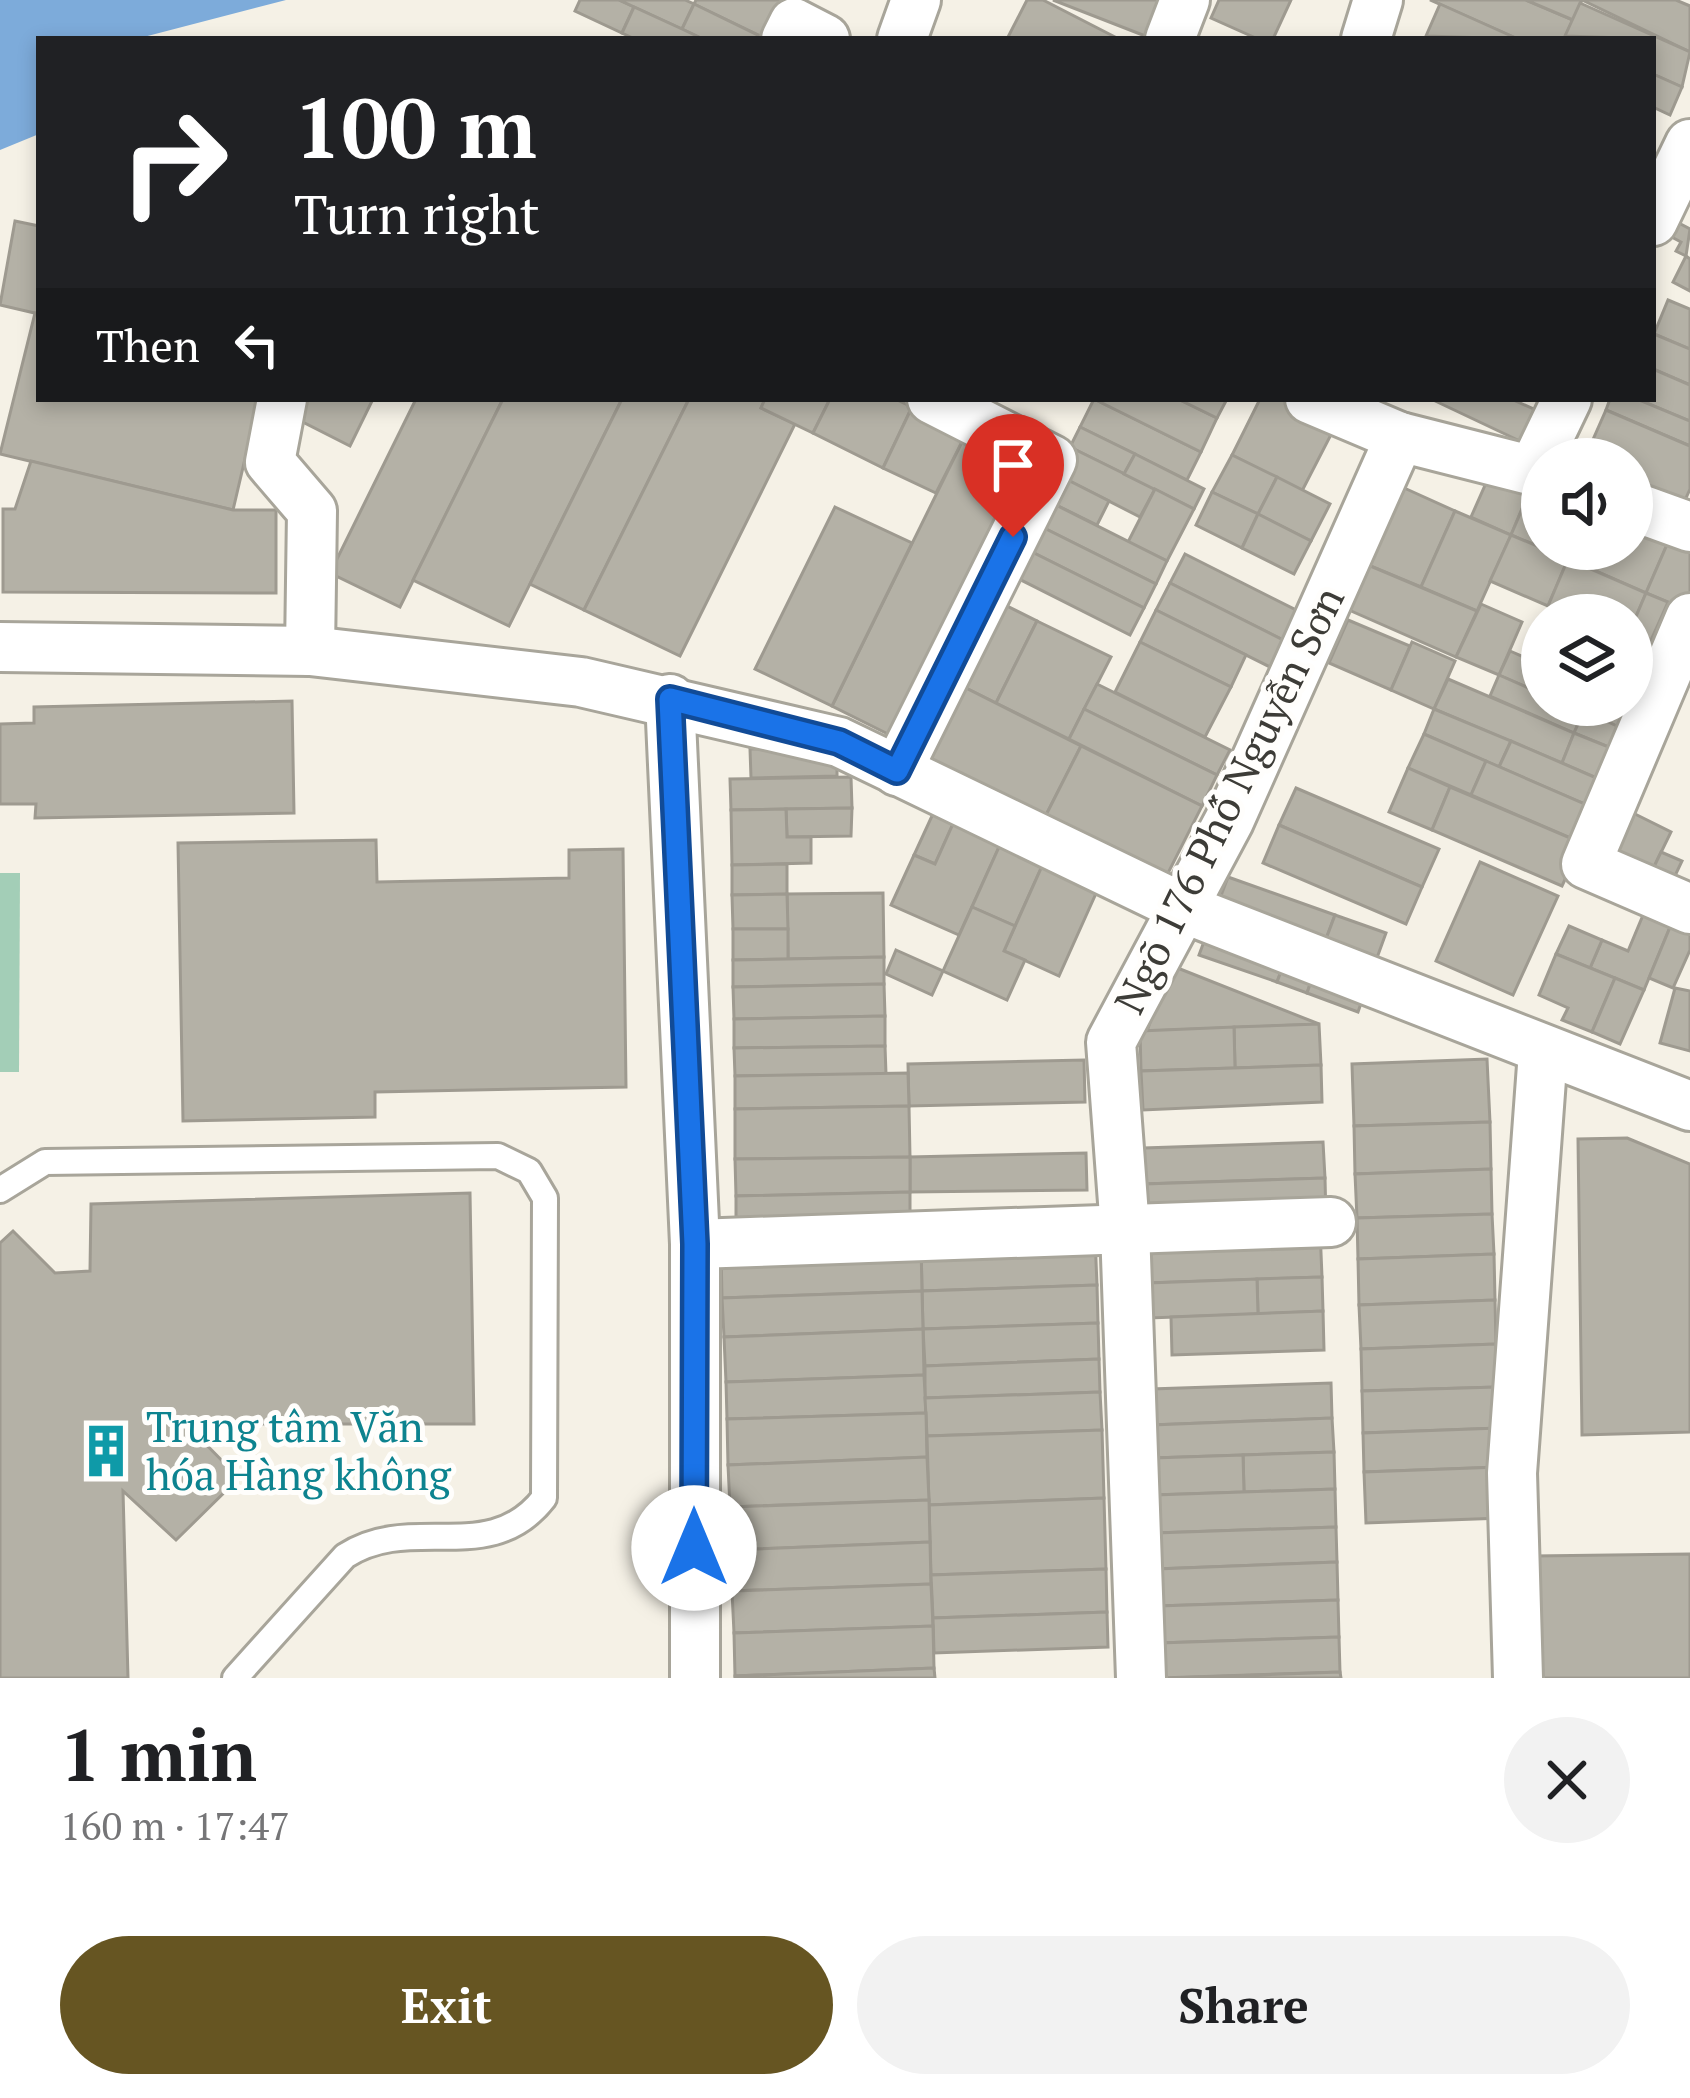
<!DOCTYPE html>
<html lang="en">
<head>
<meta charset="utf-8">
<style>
  :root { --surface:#fff; --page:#f2f2f2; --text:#202124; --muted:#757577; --accent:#652 }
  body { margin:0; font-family:"PT Serif",serif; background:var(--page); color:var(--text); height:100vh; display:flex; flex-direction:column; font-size:45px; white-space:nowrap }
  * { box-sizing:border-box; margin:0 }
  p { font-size:39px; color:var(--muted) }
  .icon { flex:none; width:66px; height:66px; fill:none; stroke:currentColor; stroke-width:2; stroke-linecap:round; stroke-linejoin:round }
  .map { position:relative; height:1678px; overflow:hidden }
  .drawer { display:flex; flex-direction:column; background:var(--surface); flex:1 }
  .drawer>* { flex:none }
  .guide { position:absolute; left:36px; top:36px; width:1620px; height:366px; border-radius:0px; box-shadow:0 6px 18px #0003; background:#202124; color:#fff; overflow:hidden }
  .tools { position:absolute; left:1521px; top:438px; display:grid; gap:24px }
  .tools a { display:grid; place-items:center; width:132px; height:132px; border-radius:50%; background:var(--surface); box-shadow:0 6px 18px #0003; font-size:60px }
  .pin { position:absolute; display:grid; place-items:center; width:102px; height:102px; color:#fff; margin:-123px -51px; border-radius:50% 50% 50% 0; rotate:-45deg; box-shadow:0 0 12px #0007 }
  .pin .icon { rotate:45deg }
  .me { position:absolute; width:132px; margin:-66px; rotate:0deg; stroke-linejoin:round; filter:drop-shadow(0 0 9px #0008) }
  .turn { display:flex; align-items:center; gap:42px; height:252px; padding:0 60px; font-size:54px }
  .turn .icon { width:156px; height:156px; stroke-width:2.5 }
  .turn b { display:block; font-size:84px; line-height:102px }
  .then { display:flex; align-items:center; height:114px; padding:0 60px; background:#0003; gap:24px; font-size:45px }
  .round { display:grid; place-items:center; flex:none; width:126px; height:126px; border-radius:63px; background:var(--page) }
  .summary { display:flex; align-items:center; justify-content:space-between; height:204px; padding:0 60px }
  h1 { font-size:72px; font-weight:800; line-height:90px }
  .action { display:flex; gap:24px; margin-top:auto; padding:24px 60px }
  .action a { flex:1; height:138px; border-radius:72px; background:var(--accent); color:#fff; font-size:48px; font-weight:800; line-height:138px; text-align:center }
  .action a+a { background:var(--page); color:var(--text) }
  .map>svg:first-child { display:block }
  .green { fill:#a3ceb7 }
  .water { fill:#7dabda }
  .building { fill:#b4b1a6; stroke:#9e9a90; stroke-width:3 }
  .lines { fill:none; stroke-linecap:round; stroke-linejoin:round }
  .service-casing { stroke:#a8a59a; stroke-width:30 }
  .minor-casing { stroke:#a8a59a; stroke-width:54 }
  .service { stroke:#fff; stroke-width:24 }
  .minor { stroke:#fff; stroke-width:48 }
  .route-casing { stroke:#114b97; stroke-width:30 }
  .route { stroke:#1a73e8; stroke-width:21 }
  .labels { text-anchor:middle; stroke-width:10; stroke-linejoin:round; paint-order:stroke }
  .street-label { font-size:42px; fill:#3d3c37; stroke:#fffefc }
  .culture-label { font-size:42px; fill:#0d838f; stroke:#fffefc; text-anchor:start }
</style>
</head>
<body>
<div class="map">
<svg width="1690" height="1678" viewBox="0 0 1690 1678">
  <rect width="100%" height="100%" fill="#f5f1e6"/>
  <polygon class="green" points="0,873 20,873 19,1072 0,1072"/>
  <polygon class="water" points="0,0 286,0 136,39 39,39 39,134 0,150"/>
  <g class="building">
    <polygon points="580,0 619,0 634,7 622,33 575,11"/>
    <polygon points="619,0 685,0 694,4 682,29"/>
    <polygon points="696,0 793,0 766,39 694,4"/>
    <polygon points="1027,0 1043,0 1117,38 1007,39"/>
    <polygon points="1053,0 1174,0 1153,39"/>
    <polygon points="1219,0 1291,0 1273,39 1258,39 1211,18"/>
    <polygon points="1430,0 1526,0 1573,20 1564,39 1518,39"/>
    <polygon points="1526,0 1582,0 1573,20"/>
    <polygon points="1582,0 1676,0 1690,6 1690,52"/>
    <polygon points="1580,3 1690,52 1682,87 1653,74 1653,39 1565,36"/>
    <polygon points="694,4 766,39 703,39 682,29"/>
    <polygon points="1440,4 1518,39 1426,36"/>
    <polygon points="634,7 682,29 703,39 635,39 622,33"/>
    <polygon points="1653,74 1682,87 1670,115 1653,107"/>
    <polygon points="15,221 39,226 39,314 0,305"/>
    <polygon points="1675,221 1690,229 1686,256 1676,251 1681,242 1668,235"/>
    <polygon points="1686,256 1690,259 1690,291 1673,282"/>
    <polygon points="1668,300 1690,309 1690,349 1654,334"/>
    <polygon points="35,313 39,314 39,399 259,399 233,510 0,454"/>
    <polygon points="1654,334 1690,349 1690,385 1653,369"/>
    <polygon points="1653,369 1690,385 1690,421 1637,399 1653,399"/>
    <polygon points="299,399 373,399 350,446 291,416"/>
    <polygon points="416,399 503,399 400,607 330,573"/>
    <polygon points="503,399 622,399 509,626 413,580"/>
    <polygon points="622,399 689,399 584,610 530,584"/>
    <polygon points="689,399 765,399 761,408 795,424 680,656 584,610"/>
    <polygon points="765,399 830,399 813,433 761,408"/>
    <polygon points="830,399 895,399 912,407 883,468 813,433"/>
    <polygon points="1094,399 1201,452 1187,480 1080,427"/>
    <polygon points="1094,399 1178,399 1217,418 1201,452"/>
    <polygon points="1178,399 1227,399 1217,418"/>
    <polygon points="1260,399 1284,399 1336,425 1302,491 1232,455"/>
    <polygon points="1431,399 1511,399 1536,410 1522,442"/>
    <polygon points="1610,399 1637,399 1690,421 1690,446 1606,410"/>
    <polygon points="912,407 966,434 936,493 883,468"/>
    <polygon points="1606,410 1690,446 1690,489 1681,509 1632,488 1632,459 1601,459 1591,444"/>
    <polygon points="1080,427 1135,454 1124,474 1070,447"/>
    <polygon points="966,434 1037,468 902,741 832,706"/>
    <polygon points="1070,447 1155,489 1140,517 1056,474"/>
    <polygon points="1135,454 1204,489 1194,509 1124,474"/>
    <polygon points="1232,455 1277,477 1258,514 1212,492"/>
    <polygon points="31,461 233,510 276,510 276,593 3,592 3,509 15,509"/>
    <polygon points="1056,474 1109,501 1097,525 1044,499"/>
    <polygon points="1490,474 1529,492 1511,535 1471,517"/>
    <polygon points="1277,477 1330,504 1311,541 1258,514"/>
    <polygon points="1534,481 1542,485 1542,548 1511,535"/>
    <polygon points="1402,487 1455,511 1421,587 1368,565"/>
    <polygon points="1155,489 1194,509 1167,561 1128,542"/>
    <polygon points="1212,492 1258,514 1242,548 1196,525"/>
    <polygon points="1044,499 1167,561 1156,584 1032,522"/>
    <polygon points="835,507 912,543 832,706 755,669"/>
    <polygon points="1455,511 1511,535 1477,611 1421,587"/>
    <polygon points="1258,514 1311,541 1294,574 1242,548"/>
    <polygon points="1032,522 1156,584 1144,608 1020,546"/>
    <polygon points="1632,524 1669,540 1646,593 1568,559 1573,549 1632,549"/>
    <polygon points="1511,535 1568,559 1548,606 1490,581"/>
    <polygon points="1669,540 1690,549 1690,594 1684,609 1646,593"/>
    <polygon points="1020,546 1144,608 1130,635 1007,573"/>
    <polygon points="1185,554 1300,612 1285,641 1170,583"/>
    <polygon points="1568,559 1646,593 1632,626 1632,615 1568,615 1548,606"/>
    <polygon points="1368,565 1477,611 1456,657 1349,610"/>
    <polygon points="1170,583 1285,641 1272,668 1156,610"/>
    <polygon points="1646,593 1668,602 1647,649 1632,643 1632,626"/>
    <polygon points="993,599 1037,621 996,703 952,681"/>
    <polygon points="1481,604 1522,622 1499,675 1456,657"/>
    <polygon points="1156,610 1246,655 1231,687 1140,642"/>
    <polygon points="1348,620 1410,646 1391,690 1329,663"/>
    <polygon points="1037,621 1111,657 1069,739 996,703"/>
    <polygon points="1140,642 1231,687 1205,737 1115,692"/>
    <polygon points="1412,642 1455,661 1434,709 1391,690"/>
    <polygon points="1510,651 1542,665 1542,694 1499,675"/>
    <polygon points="1499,675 1542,694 1542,705 1584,711 1574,733 1490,696"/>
    <polygon points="1448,679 1574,733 1562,763 1434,709"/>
    <polygon points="952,681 1081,746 1043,821 914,756"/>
    <polygon points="1097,684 1230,750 1217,775 1084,709"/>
    <polygon points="292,701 294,813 35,818 36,804 0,804 0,724 34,723 34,707"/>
    <polygon points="1569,705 1632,705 1630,732"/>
    <polygon points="1084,709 1217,775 1202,806 1069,739"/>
    <polygon points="1434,709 1511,741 1499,767 1424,734"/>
    <polygon points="1584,711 1630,732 1621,752 1574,733"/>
    <polygon points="1574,733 1621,752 1608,783 1562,763"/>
    <polygon points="1424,734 1486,761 1471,795 1408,768"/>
    <polygon points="1511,741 1608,783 1596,809 1499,767"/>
    <polygon points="1081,746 1202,806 1164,881 1043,821"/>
    <polygon points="837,747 837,776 751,778 750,749"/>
    <polygon points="1486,761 1596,809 1582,843 1471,795"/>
    <polygon points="1408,768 1450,787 1432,830 1389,812"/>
    <polygon points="851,777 852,808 731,810 730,779"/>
    <polygon points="1450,787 1582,843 1562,886 1432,830"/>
    <polygon points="1296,788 1439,849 1422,887 1279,825"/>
    <polygon points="937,805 957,815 935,864 914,855"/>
    <polygon points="852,808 851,836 787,837 786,809"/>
    <polygon points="786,809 787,837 811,837 811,863 732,865 731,810"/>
    <polygon points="1629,811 1671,832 1652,871 1610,850"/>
    <polygon points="957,815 1004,836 959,935 891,905 914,855 935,864"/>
    <polygon points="1279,825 1422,887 1406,924 1263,863"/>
    <polygon points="1004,836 1047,855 1015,926 972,907"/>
    <polygon points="376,840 377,882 569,878 569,850 623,849 626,1087 375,1092 375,1117 183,1121 178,843"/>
    <polygon points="1661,852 1682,861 1673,880 1652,871"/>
    <polygon points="1047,855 1102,880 1059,976 1004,951"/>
    <polygon points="1480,862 1558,896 1513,995 1436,961"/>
    <polygon points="787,864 787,894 732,895 732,865"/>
    <polygon points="1228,877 1335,915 1323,947 1216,909"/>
    <polygon points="883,893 884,957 788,959 787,894"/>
    <polygon points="787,894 788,929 733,929 732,895"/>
    <polygon points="972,907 1015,926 1004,951 1025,960 1007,1000 943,971"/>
    <polygon points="1646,908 1673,920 1644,990 1590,968 1602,940 1628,951"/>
    <polygon points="1216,909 1294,937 1277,982 1199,955"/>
    <polygon points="1335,915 1386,933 1374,966 1323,947"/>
    <polygon points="1673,920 1690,927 1690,950 1673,988 1649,978"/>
    <polygon points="1569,926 1602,940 1590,968 1556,954"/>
    <polygon points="733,929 788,929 788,959 733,960"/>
    <polygon points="1294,937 1323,947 1307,993 1277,982"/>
    <polygon points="1323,947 1374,966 1358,1012 1307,993"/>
    <polygon points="896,950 943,971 932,995 886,974"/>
    <polygon points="1556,954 1615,978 1592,1032 1562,1020 1568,1008 1539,995"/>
    <polygon points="884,957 884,984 733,987 733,960"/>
    <polygon points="1170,965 1319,1024 1147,1031"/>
    <polygon points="1615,978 1644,990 1620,1044 1592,1032"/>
    <polygon points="884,984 885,1016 734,1019 733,987"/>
    <polygon points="1675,988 1690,991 1690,1051 1660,1043"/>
    <polygon points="885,1016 885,1046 734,1048 734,1019"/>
    <polygon points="1319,1024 1321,1065 1235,1068 1234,1027"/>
    <polygon points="1234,1027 1235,1068 1141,1071 1140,1031"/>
    <polygon points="885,1046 886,1074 735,1076 734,1048"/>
    <polygon points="1487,1059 1490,1122 1354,1126 1352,1064"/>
    <polygon points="1084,1060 1085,1102 909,1106 908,1064"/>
    <polygon points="1321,1065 1322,1102 1143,1110 1141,1071"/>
    <polygon points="908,1073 909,1106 735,1109 735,1076"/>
    <polygon points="909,1106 910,1157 735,1159 735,1109"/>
    <polygon points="1490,1122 1491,1169 1355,1174 1354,1126"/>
    <polygon points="1627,1138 1690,1164 1690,1432 1582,1435 1578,1139"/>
    <polygon points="1323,1142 1325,1178 1144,1184 1144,1148"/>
    <polygon points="1086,1153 1087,1190 910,1192 910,1157"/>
    <polygon points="910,1157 910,1192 736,1196 735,1159"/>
    <polygon points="1491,1169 1492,1214 1357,1218 1355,1174"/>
    <polygon points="1325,1178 1326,1219 1147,1225 1144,1184"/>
    <polygon points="910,1192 910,1233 736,1237 736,1196"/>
    <polygon points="470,1193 474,1424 186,1424 239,1478 176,1540 123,1491 128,1678 0,1678 0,1243 13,1231 55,1273 90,1271 91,1204"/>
    <polygon points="1492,1214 1494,1254 1358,1259 1357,1218"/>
    <polygon points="1320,1229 1322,1277 1148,1283 1146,1234"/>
    <polygon points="1095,1237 1097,1285 922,1291 921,1244"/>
    <polygon points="921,1244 922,1291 722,1298 721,1251"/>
    <polygon points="1494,1254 1495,1300 1359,1305 1358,1259"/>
    <polygon points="1322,1277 1323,1311 1258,1314 1257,1279"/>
    <polygon points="1257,1279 1258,1314 1149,1318 1148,1283"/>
    <polygon points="1097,1285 1098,1323 923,1329 922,1291"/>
    <polygon points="922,1291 923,1329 724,1337 722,1298"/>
    <polygon points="1495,1300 1496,1344 1361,1349 1359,1305"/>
    <polygon points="1323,1311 1324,1350 1172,1355 1171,1317"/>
    <polygon points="1098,1323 1099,1359 925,1366 923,1329"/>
    <polygon points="923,1329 924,1375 726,1382 724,1337"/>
    <polygon points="1496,1344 1497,1387 1362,1391 1361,1349"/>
    <polygon points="1099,1359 1100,1392 925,1398 925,1366"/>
    <polygon points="924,1375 926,1413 727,1419 726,1382"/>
    <polygon points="1331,1383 1332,1418 1152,1425 1151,1389"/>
    <polygon points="1497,1387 1499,1428 1363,1433 1362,1391"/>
    <polygon points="1100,1392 1102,1430 927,1436 925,1398"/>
    <polygon points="926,1413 927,1457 728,1465 727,1419"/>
    <polygon points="1332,1418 1334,1452 1153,1458 1152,1425"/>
    <polygon points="1499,1428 1500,1467 1364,1472 1363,1433"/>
    <polygon points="1102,1430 1104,1498 929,1505 927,1436"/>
    <polygon points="1334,1452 1335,1489 1244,1492 1243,1455"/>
    <polygon points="1243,1455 1244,1492 1154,1495 1153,1458"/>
    <polygon points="927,1457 929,1500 730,1507 728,1465"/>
    <polygon points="1500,1467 1502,1518 1366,1523 1364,1472"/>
    <polygon points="1335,1489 1336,1527 1155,1533 1154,1495"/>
    <polygon points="1104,1498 1106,1569 931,1575 929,1505"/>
    <polygon points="929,1500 930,1542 731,1550 730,1507"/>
    <polygon points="1336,1527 1337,1562 1156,1569 1155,1533"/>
    <polygon points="930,1542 931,1584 732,1591 731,1550"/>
    <polygon points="1690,1554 1690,1678 1535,1678 1534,1556"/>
    <polygon points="1337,1562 1338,1600 1158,1606 1156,1569"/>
    <polygon points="1106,1569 1107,1612 933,1618 931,1575"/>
    <polygon points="931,1584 933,1626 734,1633 732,1591"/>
    <polygon points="1338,1600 1339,1637 1159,1643 1158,1606"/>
    <polygon points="1107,1612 1108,1647 934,1653 933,1618"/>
    <polygon points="933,1626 934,1668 735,1676 734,1633"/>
    <polygon points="1339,1637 1340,1672 1160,1678 1159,1643"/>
    <polygon points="934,1668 935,1678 735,1678 735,1676"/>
    <polygon points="1340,1672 1341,1678 1170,1678"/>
  </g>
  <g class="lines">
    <defs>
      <path id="service" d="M0 1190 45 1162 498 1156 529 1171 545 1198 544 1498C490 1568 412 1512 345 1556L235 1678"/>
      <g id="minor">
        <polyline points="786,39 794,23 825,39"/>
        <polyline points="902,39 916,0"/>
        <polyline points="1170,39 1185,0"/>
        <polyline points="1366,39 1378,0"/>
        <polyline points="1653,221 1690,144"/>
        <polyline points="282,399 270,462 312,511 310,651"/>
        <polyline points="1310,399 1400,437 1542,473"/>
        <polyline points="1533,470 1567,399"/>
        <polyline points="1632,506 1690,527"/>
        <polyline points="1690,618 1586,864 1690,909"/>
        <polyline points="0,647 310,651 581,682 839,742 1183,908 1690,1106"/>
        <polyline points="670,699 695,1244 695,1678"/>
        <polyline points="897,771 1052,460 932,399"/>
        <polyline points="695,1244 1331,1222"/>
        <polyline points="1141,1678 1125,1229 1111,1042 1229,821 1400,437"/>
        <polyline points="1518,1678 1512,1473 1543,1052"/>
      </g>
    </defs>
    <use href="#service" class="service-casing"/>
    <use href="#minor" class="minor-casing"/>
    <use href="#service" class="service"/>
    <use href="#minor" class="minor"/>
  </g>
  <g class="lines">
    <defs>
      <polyline id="route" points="694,1548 695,1244 670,699 839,742 897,771 1013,537"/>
    </defs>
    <use href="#route" class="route-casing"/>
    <use href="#route" class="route"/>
  </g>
  <defs>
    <symbol id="building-bare" viewBox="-9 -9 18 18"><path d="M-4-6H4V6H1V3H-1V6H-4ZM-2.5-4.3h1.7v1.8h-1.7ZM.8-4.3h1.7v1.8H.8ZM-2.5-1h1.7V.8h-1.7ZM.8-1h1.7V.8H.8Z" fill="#0f9aa8" stroke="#fffefc" stroke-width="2.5" paint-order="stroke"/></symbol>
  </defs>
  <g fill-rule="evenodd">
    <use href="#building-bare" x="68" y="1413" width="76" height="76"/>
  </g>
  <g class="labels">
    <g class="street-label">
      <text transform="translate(1229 800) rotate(-64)" y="15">Ngõ 176 Phố Nguyễn Sơn</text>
    </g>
    <g class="culture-label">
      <text x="146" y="1442">Trung tâm Văn<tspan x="146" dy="48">hóa Hàng không</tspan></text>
    </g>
  </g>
</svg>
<div class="tools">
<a><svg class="icon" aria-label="sound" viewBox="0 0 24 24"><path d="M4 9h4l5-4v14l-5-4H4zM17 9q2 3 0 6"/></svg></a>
<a><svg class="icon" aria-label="layers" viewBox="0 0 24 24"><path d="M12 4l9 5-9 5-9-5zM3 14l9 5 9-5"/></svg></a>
</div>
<div class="pin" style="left:1013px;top:537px;background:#d93025"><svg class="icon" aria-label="arrive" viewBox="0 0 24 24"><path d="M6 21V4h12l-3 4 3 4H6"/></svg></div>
<svg class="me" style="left:694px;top:1548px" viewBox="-20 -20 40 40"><circle r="19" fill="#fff"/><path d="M0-13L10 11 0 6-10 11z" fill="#1a73e8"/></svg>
<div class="guide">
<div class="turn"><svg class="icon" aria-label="right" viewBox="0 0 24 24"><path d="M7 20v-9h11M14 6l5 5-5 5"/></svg><div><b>100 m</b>Turn right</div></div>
<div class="then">Then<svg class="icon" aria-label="left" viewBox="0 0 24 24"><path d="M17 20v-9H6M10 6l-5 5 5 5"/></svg></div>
</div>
</div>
<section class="drawer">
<div class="summary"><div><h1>1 min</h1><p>160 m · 17:47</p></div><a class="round"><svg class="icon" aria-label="close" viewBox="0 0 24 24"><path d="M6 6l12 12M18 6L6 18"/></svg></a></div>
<div class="action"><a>Exit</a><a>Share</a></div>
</section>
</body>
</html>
